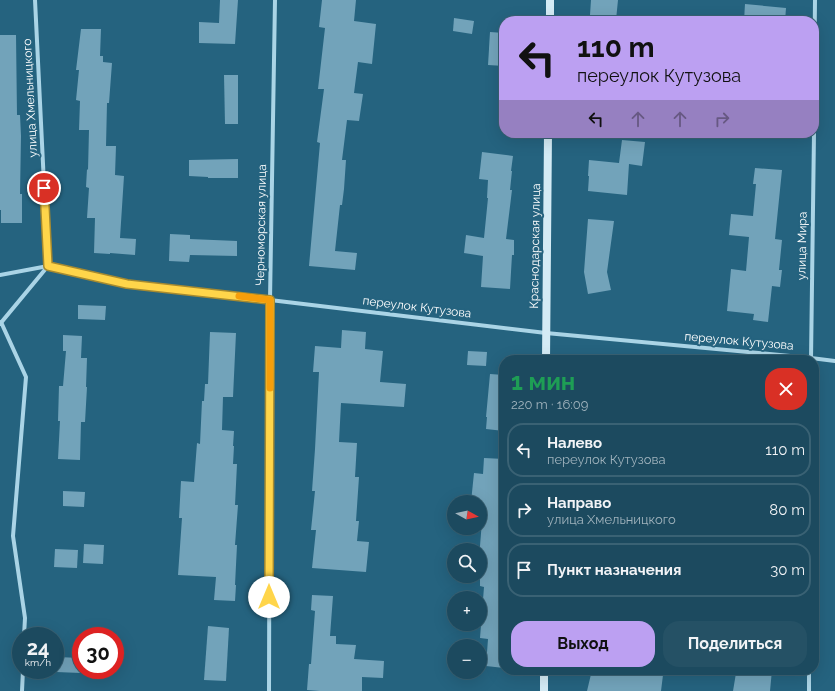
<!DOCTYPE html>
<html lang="ru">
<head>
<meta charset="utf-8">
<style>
  :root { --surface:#1c4a5f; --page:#255165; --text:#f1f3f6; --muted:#a0b3bd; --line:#3a6274; --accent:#bca0f2 }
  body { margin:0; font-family:Raleway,sans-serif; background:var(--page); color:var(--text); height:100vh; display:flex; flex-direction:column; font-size:15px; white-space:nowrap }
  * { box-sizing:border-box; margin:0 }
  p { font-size:13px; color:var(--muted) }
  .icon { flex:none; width:22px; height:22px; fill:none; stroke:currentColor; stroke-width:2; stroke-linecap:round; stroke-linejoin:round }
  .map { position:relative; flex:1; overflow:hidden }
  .panel { position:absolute; left:499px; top:355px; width:320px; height:320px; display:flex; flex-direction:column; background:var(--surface); border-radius:16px; box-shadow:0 4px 16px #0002,0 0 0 1px var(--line) }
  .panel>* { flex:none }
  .hud { position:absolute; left:499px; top:16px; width:320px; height:122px; border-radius:16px; box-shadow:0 4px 16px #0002,0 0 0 1px var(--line); background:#bca0f2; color:#111; overflow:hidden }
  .needle { width:26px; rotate:98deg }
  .buttons { position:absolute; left:447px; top:495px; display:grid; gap:8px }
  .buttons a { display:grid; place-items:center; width:40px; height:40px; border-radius:50%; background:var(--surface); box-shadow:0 4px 16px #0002,0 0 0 1px var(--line); font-size:20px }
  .speed { position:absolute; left:12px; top:627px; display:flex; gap:8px; font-size:20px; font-weight:700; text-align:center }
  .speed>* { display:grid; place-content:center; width:52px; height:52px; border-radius:50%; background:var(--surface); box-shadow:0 4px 16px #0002,0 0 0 1px var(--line); line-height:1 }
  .speed small { font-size:10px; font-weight:400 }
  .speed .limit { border:6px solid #d22; background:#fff; color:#111 }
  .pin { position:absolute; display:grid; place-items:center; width:34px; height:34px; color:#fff; margin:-17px; border:2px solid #fff; border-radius:50%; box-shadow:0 1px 4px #0007 }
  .me { position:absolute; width:44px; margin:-22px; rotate:0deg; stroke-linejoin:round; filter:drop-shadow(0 0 3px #0008) }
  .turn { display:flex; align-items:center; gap:14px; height:84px; padding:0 12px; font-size:18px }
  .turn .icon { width:52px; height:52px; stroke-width:2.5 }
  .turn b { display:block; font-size:28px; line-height:34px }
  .lanes { display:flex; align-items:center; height:38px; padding:0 12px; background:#0003; justify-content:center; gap:20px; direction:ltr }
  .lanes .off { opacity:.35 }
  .round { display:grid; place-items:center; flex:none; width:42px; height:42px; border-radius:16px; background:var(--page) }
  .head { display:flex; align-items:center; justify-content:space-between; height:68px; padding:0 12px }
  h1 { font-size:24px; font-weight:700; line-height:30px; color:#1e9e55 }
  .cta { display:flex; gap:8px; margin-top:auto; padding:8px 12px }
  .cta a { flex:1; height:46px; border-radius:16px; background:var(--accent); color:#111; font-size:16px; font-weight:700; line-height:46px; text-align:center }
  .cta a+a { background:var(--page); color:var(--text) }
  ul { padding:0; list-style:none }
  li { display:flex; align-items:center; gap:12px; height:54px; margin:0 8px 6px; padding:0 4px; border:2px solid var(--line); border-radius:16px }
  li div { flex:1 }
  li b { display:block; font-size:15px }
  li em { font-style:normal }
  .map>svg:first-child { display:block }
  .building { fill:#72a3ba }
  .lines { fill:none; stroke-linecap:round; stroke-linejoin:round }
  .street { stroke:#aad4e6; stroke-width:4 }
  .secondary { stroke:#d4ebf5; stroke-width:8 }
  .route-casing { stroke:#a68a30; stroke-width:10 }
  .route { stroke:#ffd54a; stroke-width:7 }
  .slow { stroke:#f59e0b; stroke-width:7 }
  .labels { text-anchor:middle; stroke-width:4; stroke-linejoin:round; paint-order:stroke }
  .street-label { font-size:12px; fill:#fff; stroke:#25637f }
</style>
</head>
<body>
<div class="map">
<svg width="835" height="691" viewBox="0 0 835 691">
  <rect width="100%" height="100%" fill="#25637f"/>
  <g class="building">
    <polygon points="220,0 238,0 235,44 199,43 199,22 219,23"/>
    <polygon points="322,0 356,0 354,21 376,24 372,64 358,62 354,93 363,94 359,121 347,120 342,160 346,160 344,189 342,205 340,205 335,251 357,253 355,270 309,266 320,143 317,142 324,89 318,89 325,28 319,27"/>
    <polygon points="591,0 618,0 616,20 593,18 594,16 590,15"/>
    <polygon points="745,4 786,8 785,21 744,21"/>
    <polygon points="454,18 474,21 472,34 453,31"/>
    <polygon points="81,29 101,29 100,56 103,56 103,62 112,63 109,103 107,103 106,146 116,146 115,175 124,176 120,238 136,239 135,255 110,253 110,254 94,253 95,218 87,218 89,188 86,187 87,169 88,170 89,130 79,130 80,101 76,100 79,70 76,70"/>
    <polygon points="490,32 504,33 504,66 488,65"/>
    <polygon points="0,35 16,35 17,115 20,115 21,136 20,194 22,194 22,223 1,223 1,210 0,210"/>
    <polygon points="224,75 238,75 238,124 225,124"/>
    <polygon points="622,140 645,142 642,166 629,164 627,195 588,191 589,176 588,176 589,160 619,163"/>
    <polygon points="482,152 513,156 511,171 512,171 510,190 512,190 506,239 514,240 514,255 512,255 510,289 481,287 483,256 464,253 466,235 484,238 488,198 487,198 488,180 479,179"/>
    <polygon points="238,159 238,178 208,178 208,177 189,176 189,160"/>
    <polygon points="755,168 782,170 775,239 782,240 779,270 782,270 780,287 772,286 768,322 753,320 754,314 727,311 731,269 746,271 749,237 729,235 731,214 753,216 756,184 753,184"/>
    <polygon points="588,219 614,221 607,272 611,290 588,294 584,272"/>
    <polygon points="170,234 190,235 190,239 237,241 237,256 190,255 189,262 169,261"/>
    <polygon points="78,305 106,306 105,320 78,319"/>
    <polygon points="342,330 366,332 365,349 383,351 380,382 406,384 404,407 341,403 339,442 357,443 355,477 359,477 356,521 359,521 357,541 369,542 366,572 312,568 316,530 311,530 315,491 312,491 315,449 319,372 313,372 315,346 341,348"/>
    <polygon points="210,332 236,333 233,397 223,397 222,430 234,431 233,446 234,446 233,464 237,464 235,505 238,505 235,545 237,545 235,585 236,585 235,601 214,600 216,577 178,575 182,518 179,518 181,481 194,482 197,443 200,444 202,401 204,401 205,384 208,384"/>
    <polygon points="63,335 82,336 81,358 87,358 86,387 87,387 85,422 81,422 80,460 58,459 60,421 58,421 59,386 63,386 66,351 63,351"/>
    <polygon points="468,351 487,352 486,366 467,365"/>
    <polygon points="490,374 504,375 504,431 486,429 487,417 486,417"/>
    <polygon points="484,458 504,459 504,668 486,666 488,639 480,638 484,587 480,586 480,546 483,508 480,507 480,502 471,502 474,473 483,474"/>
    <polygon points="63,491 85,492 84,507 63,506"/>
    <polygon points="84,544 104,545 103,564 83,563"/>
    <polygon points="55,549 78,550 77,568 54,567"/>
    <polygon points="312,595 333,596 330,636 336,636 336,644 356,645 354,659 384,661 383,678 362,677 362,691 320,691 307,690 309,664 311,664 315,611 311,610"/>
    <polygon points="208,626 229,628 226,681 204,680"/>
    <polygon points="57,657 81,658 81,673 56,672"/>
    <polygon points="592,670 633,670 649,672 649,673 663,675 661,691 587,691"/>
    <polygon points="755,670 772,670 770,691 733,691 736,673 754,676"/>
  </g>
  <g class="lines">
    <g class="street">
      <polyline points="814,98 815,0"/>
      <polyline points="0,275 48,266 127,284 270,300 546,333 811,358 835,361"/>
      <polyline points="1,322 26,377 13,536 25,618 24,636"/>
      <polyline points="0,324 48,266 35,0"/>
      <polyline points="811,360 814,133"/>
      <polyline points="22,691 23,670"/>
      <polyline points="269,691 270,300 275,0"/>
      <polyline points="809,691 809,670"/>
    </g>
    <g class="secondary">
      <polyline points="550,21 550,0"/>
      <polyline points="546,360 548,133"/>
      <polyline points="544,691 544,670"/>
    </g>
  </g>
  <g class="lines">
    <defs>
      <polyline id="route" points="44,188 48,266 127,284 270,300 269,597"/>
    </defs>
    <use href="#route" class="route-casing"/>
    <use href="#route" class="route"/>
    <polyline class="slow" points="239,296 270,300 270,388"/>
  </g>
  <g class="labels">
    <g class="street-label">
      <text transform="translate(30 98) rotate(-93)" y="4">улица Хмельницкого</text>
      <text transform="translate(261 225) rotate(-89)" y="4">Черноморская улица</text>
      <text transform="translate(535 246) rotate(-89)" y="4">Краснодарская улица</text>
      <text transform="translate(802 246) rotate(-89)" y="4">улица Мира</text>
      <text transform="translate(417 307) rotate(7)" y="4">переулок Кутузова</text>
      <text transform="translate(739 341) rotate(5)" y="4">переулок Кутузова</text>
    </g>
  </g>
</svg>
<div class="buttons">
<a><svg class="needle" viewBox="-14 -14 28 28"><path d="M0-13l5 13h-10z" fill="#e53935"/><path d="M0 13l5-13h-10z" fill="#a0b3bd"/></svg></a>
<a><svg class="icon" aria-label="search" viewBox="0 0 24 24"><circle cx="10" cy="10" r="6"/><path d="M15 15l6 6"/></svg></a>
<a>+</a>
<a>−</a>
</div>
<div class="speed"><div>24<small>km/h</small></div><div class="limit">30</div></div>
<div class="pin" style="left:44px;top:188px;background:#d93025"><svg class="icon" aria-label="arrive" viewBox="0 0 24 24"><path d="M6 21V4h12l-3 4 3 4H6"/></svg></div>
<svg class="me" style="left:269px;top:597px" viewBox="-20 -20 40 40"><circle r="19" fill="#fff"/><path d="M0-13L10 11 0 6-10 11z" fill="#ffd54a"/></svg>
<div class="hud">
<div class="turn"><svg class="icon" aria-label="left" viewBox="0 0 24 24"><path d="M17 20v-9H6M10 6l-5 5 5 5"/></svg><div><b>110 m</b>переулок Кутузова</div></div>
<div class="lanes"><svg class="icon" aria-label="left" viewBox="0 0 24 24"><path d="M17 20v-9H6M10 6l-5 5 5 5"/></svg><svg class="icon off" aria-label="ahead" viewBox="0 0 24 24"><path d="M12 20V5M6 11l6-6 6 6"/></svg><svg class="icon off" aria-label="ahead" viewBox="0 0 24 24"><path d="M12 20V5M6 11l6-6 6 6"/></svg><svg class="icon off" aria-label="right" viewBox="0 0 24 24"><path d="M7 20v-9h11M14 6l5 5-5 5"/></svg></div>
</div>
<section class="panel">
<div class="head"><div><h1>1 мин</h1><p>220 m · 16:09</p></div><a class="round" style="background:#d93025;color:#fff"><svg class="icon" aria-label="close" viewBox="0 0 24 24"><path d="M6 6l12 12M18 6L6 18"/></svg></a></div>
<ul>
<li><svg class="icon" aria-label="left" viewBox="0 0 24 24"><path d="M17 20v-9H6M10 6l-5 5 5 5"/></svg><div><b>Налево</b><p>переулок Кутузова</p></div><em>110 m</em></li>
<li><svg class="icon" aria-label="right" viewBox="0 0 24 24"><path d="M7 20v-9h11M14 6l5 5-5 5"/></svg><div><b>Направо</b><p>улица Хмельницкого</p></div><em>80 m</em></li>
<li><svg class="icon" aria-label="arrive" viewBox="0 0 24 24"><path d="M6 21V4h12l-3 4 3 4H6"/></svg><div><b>Пункт назначения</b></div><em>30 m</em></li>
</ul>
<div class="cta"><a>Выход</a><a>Поделиться</a></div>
</section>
</div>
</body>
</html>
